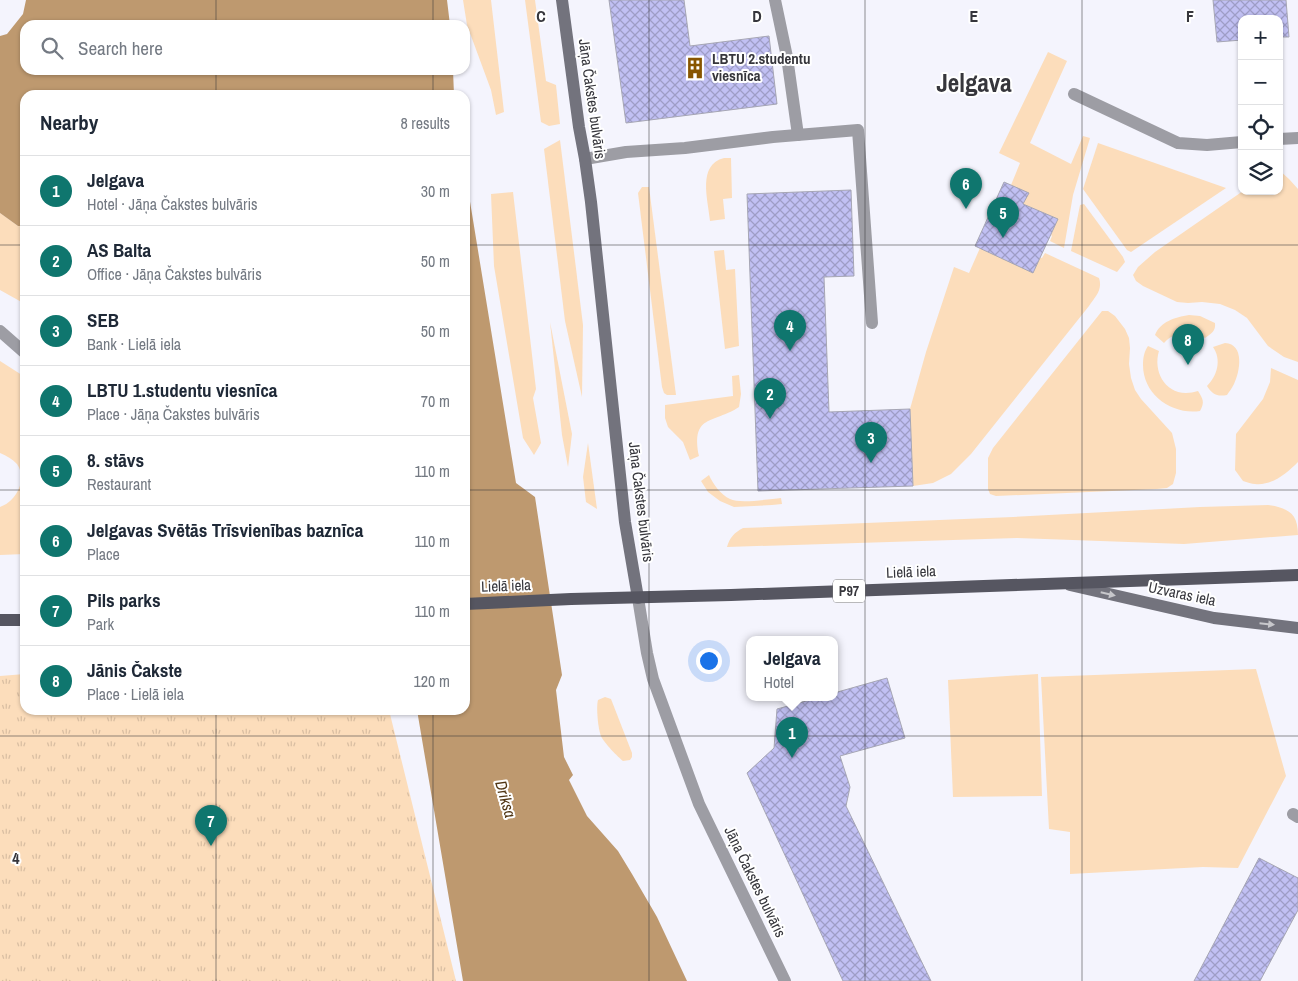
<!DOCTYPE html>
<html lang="en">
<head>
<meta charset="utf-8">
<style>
	body { margin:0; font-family:"Archivo Narrow",sans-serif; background:#f2f2f3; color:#1f2937 }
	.controls { position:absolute; right:15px; top:15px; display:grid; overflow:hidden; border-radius:10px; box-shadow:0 1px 4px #0004 }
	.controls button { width:45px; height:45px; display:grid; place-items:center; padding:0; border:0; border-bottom:1px solid #e0e1e3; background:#fff; color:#1f2937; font:25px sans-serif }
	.you { position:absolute; left:708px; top:660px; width:18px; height:18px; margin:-12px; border:4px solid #fff; border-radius:50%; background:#1a73e8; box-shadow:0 0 0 8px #1a73e833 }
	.badge { display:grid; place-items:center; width:32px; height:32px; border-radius:50%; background:#0f766e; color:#fff; font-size:16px; font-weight:700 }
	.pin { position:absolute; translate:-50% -41px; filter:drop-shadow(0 1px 2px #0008) }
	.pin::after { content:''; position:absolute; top:26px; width:18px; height:15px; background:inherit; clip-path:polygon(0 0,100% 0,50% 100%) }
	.popup { position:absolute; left:746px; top:636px; width:92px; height:65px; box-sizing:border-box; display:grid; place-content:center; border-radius:10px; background:#fff; filter:drop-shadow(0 1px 4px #0005); font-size:16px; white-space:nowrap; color:#747a83 }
	.popup b { font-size:19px; color:#1f2937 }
	.popup::after { content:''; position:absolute; left:50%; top:100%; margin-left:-10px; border:10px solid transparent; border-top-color:#fff }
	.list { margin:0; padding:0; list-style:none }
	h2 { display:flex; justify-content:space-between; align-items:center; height:65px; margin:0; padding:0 20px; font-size:21px }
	h2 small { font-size:16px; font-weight:400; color:#747a83 }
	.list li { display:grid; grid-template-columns:32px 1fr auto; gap:15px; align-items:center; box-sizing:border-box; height:70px; padding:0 20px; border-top:1px solid #e0e1e3 }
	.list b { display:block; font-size:19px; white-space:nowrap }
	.list p { margin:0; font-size:16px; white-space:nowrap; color:#747a83 }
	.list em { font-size:16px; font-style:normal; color:#747a83 }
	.icon { flex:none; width:28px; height:28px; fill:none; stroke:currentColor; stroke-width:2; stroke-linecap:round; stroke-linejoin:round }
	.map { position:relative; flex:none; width:1298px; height:981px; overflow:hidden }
	.search { position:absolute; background:#fff; box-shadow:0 1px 4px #0004; left:20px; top:20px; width:450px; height:55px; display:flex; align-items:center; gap:12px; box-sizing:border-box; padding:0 18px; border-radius:15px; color:#747a83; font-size:19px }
	.panel { position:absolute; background:#fff; box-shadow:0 1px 4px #0004; left:20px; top:90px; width:450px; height:625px; border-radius:15px }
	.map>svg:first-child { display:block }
	.grass { fill:#fcddbb }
	.park { fill:url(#park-tufts) }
	.water { fill:#be996f }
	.building { fill:url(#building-cross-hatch); stroke:#a6a6b4 }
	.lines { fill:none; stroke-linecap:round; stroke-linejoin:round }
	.lane { stroke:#9d9da4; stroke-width:12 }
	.street { stroke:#9d9da4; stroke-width:12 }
	.secondary { stroke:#73737d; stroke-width:12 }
	.primary { stroke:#565661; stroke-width:12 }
	.oneway { fill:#c7c7cb }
	.grid { fill:none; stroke:#36363c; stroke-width:1; stroke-opacity:0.55 }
	.labels { text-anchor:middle; stroke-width:4; stroke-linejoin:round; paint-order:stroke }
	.shield { fill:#fff; stroke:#727276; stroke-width:1 }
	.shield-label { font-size:14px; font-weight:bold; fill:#36363c }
	.poi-label { font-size:15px; font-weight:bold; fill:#36363c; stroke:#fff; text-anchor:start }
	.street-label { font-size:15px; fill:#36363c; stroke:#fff }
	.water-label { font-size:16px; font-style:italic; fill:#503513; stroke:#fff }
	.town-label { font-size:25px; font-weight:bold; fill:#36363c; stroke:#fff }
	.grid-label { font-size:16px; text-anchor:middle; font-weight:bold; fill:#36363c; stroke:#fff; stroke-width:4; stroke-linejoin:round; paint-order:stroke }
</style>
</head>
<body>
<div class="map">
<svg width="1298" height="981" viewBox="0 0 1298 981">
	<defs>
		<pattern id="park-tufts" width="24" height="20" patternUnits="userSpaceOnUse" patternTransform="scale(1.25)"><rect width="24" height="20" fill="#fcddbb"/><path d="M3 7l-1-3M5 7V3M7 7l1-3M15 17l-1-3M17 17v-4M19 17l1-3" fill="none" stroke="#d9bea2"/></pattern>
		<pattern id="building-cross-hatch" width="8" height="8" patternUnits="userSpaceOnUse" patternTransform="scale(1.25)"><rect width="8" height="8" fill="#c1c0f3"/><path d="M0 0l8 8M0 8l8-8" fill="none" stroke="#9e9dc6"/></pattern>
	</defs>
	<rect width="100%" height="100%" fill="#f4f4fd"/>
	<g class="grass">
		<path d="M463 0H491L504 112 496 115 491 90 467 25Z"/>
		<path d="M525 0H535L546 81 556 85 560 124 549 126 541 122Z"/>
		<path d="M1048 52 1067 61 1030 143 1071 164 1083 136 1090 138 1073 195 1064 248 1050 241 1052 236 1051 235 1057 219 1023 204 1011 185 1020 163 999 153Z"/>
		<path d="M560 140 583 325 582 397 565 321 544 149Z"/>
		<path d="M1098 143 1226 188 1131 252 1127 250 1083 189Z"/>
		<path d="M724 158H731L732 198 723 199 725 219 710 221C708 199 697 165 724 158Z"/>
		<path d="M1279 170 1289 179 1298 189V362L1284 357 1268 346 1247 318 1235 310 1220 304 1202 302 1188 303 1177 302 1143 286 1136 281 1133 275 1138 267 1155 252 1243 191H1279Z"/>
		<path d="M642 187H649L676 395H667L664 393 662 387 638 193Z"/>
		<path d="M513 192 536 389 533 398 541 443 534 455 523 438 494 266 491 194Z"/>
		<path d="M1084 204 1123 257 1125 262 1117 272 1071 251 1080 205Z"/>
		<path d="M0 213 18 226H25V304L0 290Z"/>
		<path d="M980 248 1042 258 1045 253 1099 278C1103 290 1095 297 1089 306L971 454 951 474 933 483 913 486 910 409 926 352 954 267 969 273Z"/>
		<path d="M724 250 726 270 735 269 739 346 725 349 714 251Z"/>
		<path d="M1102 311H1108L1115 316 1125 329 1129 338 1130 348 1129 364 1131 378 1135 390 1141 399 1172 433 1176 449V473L1173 484 1167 488 1157 489 996 496 990 494 988 489V458L993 448Z"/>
		<path d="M1189 315 1200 316 1215 323C1216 331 1211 334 1205 338 1193 327 1174 332 1164 343L1155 335C1160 322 1175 317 1189 315Z"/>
		<path d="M550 322 572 434 568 467 562 435Z"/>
		<path d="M1225 343C1245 344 1240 372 1234 384 1232 388 1229 392 1227 395 1217 397 1212 394 1207 386 1217 376 1222 360 1213 347Z"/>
		<path d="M1148 346 1159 351C1153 370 1164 393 1186 393 1190 393 1194 392 1198 391 1203 399 1205 402 1200 411 1172 415 1143 395 1143 365 1143 358 1144 352 1148 346Z"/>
		<path d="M0 361 25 377V554L0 555V507C16 502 28 479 17 464 12 459 7 456 0 453Z"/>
		<path d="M1271 368 1298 380V462C1287 473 1272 486 1255 484 1252 484 1247 482 1243 481L1235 470 1236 434 1263 399 1270 382Z"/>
		<path d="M739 375 741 394 739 407C713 424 691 414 699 456L690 460 683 442 668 427 665 418V405L733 396 732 376Z"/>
		<path d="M588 443 597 509 586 502 583 477Z"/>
		<path d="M709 475C713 484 721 495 730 499 740 504 769 499 781 498L782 504 772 505 734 507 720 501 708 492 701 481Z"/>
		<path d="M1268 505C1289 508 1298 514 1298 535L1184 544 1017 538 727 547C730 537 734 533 743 528L1013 517 1200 507Z"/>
		<path d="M1256 669 1286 776 1238 868 1203 867 1070 874V832L1049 829 1041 677Z"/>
		<path d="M1038 674 1042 796 953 797 948 680Z"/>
		<path d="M605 697 611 699 632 753V757L630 760 623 761C618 757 604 743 601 736 598 729 596 707 598 700Z"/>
	</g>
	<path class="park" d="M25 674V710H389L456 981H0V676Z"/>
	<g class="water">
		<path d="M26 0H447L450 25H25V70H453L454 95H25V226H18L0 213V36L7 34 23 14Z"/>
		<path d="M465 171 516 483 535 497 562 675 556 690 564 757 573 775 569 780 587 816 618 851 632 874 657 917 687 981H463L417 710H465Z"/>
	</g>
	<g class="building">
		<path d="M609 0H684L690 46 769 36 777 104 626 123Z"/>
		<path d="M1213 0H1286L1289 37H1279V19H1242V40L1217 42Z"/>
		<path d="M1004 182 1029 193 1023 204 1058 219 1033 273 975 246Z"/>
		<path d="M851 190 854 276 824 277 829 412 910 409 913 486 758 491 747 194Z"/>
		<path d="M887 678 905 738 840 756 850 787 846 806 931 981H843L747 773 774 748 777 709 821 697H834V693Z"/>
		<path d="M1259 858 1298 878V910L1260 981H1194Z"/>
	</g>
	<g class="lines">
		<g class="lane">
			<path d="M775 0 787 57 798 135"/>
			<path d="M1074 94 1178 143 1207 145 1242 142"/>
			<path d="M1279 139 1298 138"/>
			<path d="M585 159 626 152 685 148 773 137 858 130 872 323"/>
			<path d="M1293 814 1298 817"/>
		</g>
		<g class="street">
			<path d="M0 331 25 353"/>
			<path d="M638 598 647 653 653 679 699 804 785 981"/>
		</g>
		<g class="secondary">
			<path d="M562 0 579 127 585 159 591 202 625 522 638 598"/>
			<path d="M1070 585 1214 618 1298 628"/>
		</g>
		<g class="primary">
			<path d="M465 604 571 599 731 595 1298 575"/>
			<path d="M0 620H25"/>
		</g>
	</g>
	<defs><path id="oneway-solid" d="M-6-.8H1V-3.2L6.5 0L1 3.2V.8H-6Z" transform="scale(1.25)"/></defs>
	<g class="oneway">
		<use href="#oneway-solid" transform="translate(1108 594) rotate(13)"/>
		<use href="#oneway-solid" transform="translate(1267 624) rotate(6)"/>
	</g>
	<path class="grid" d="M216 0V25M433 0V25M649 0V981M865 0V981M1082 0V981M216 70V95M433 70V95M0 245H25M465 245H1298M0 490H25M465 490H1298M216 710V981M433 710V981M0 736H1298"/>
	<defs>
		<g id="building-bare" transform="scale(1.725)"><path d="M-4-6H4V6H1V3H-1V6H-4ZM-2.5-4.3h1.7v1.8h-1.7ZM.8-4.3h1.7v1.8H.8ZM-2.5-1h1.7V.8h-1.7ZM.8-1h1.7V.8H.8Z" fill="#850" stroke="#fff" stroke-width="2.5" paint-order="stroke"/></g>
	</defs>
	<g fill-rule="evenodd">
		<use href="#building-bare" x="695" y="68"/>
	</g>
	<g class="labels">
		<rect class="shield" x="833" y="579.5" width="32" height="23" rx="4"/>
		<g class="shield-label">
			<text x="849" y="596">P97</text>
		</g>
		<g class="poi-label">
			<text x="712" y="64">LBTU 2.studentu<tspan x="712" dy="17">viesnīca</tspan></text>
		</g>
		<g class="street-label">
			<text transform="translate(592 99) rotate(82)" y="5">Jāņa Čakstes bulvāris</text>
			<text transform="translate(641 502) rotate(83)" y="5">Jāņa Čakstes bulvāris</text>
			<text transform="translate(911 572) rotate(-2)" y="5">Lielā iela</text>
			<text transform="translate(506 586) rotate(-2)" y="5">Lielā iela</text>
			<text transform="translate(1182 594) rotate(12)" y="5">Uzvaras iela</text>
			<text transform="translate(755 882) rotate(64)" y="5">Jāņa Čakstes bulvāris</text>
		</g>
		<g class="water-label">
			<text transform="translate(506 799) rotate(74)" y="6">Driksa</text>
		</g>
		<g class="town-label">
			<text x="974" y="92">Jelgava</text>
		</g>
	</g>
	<g class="grid-label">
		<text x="541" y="22">C</text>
		<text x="757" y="22">D</text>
		<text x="974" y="22">E</text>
		<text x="1190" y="22">F</text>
		<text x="16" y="864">4</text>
	</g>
</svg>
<div class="controls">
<button>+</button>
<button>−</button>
<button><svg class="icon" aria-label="locate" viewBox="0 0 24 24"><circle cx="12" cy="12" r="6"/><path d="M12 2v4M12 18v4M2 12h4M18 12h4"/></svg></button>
<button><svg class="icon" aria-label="layers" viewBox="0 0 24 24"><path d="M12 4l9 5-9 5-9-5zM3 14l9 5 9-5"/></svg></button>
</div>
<div class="you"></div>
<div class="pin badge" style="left:792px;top:758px">1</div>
<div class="popup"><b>Jelgava</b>Hotel</div>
<div class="pin badge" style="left:770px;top:419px">2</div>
<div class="pin badge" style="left:871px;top:463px">3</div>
<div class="pin badge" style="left:790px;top:351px">4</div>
<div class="pin badge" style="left:1003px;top:238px">5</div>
<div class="pin badge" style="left:966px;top:209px">6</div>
<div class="pin badge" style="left:211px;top:846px">7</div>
<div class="pin badge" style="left:1188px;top:365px">8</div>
<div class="search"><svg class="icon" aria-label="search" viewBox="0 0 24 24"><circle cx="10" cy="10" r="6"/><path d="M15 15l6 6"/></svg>Search here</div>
<section class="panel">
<h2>Nearby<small>8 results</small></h2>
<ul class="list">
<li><span class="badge">1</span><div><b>Jelgava</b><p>Hotel · Jāņa Čakstes bulvāris</p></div><em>30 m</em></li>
<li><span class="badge">2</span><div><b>AS Balta</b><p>Office · Jāņa Čakstes bulvāris</p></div><em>50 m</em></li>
<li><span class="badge">3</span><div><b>SEB</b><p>Bank · Lielā iela</p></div><em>50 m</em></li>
<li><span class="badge">4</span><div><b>LBTU 1.studentu viesnīca</b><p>Place · Jāņa Čakstes bulvāris</p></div><em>70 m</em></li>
<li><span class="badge">5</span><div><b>8. stāvs</b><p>Restaurant</p></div><em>110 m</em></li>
<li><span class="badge">6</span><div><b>Jelgavas Svētās Trīsvienības baznīca</b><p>Place</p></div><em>110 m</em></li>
<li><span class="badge">7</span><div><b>Pils parks</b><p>Park</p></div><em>110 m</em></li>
<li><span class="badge">8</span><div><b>Jānis Čakste</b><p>Place · Lielā iela</p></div><em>120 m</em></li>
</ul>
</section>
</div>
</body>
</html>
